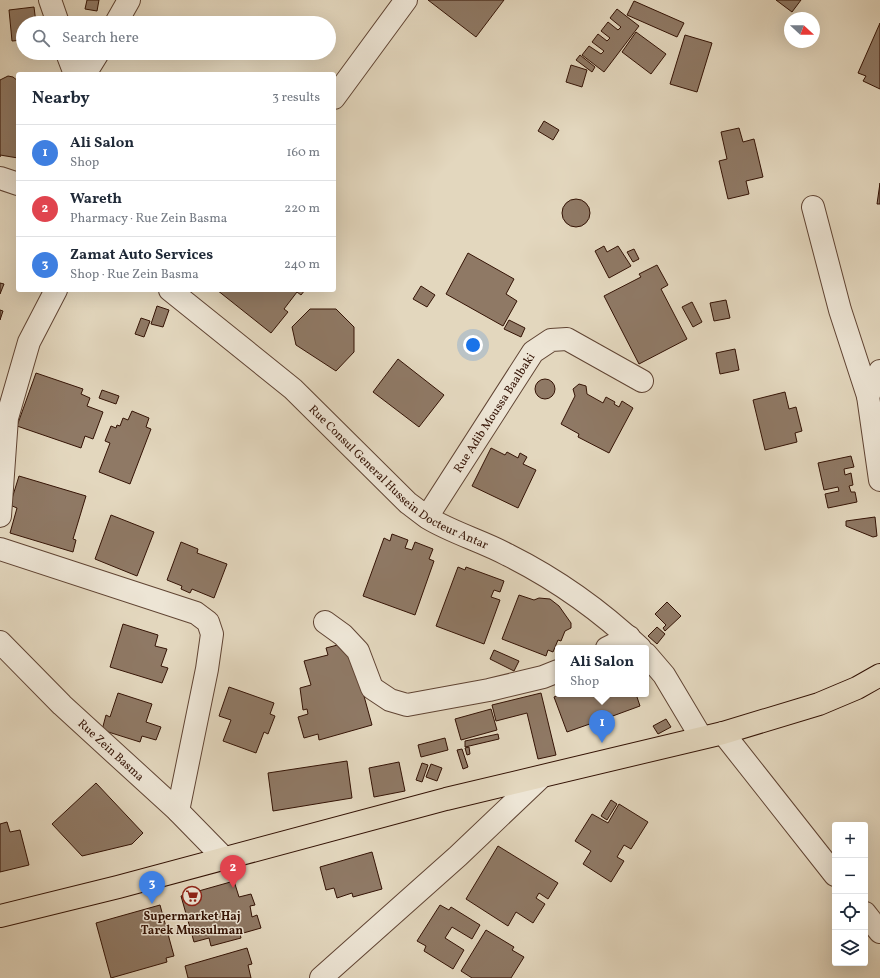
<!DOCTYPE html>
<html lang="en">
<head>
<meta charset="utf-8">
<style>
	body { margin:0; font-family:Vollkorn,serif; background:#f6f6f7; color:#1f2937 }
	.controls { position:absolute; right:12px; bottom:12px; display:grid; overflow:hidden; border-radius:4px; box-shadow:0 4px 16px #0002 }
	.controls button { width:36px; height:36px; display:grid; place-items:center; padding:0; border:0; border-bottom:1px solid #e0e1e3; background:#fff; color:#1f2937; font:20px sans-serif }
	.compass { position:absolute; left:784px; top:12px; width:36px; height:36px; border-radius:50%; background:#fff; box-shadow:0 4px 16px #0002; rotate:111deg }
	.you { position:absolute; left:473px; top:345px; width:14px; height:14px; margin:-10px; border:3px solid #fff; border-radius:50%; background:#1a73e8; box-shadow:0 0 0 6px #1a73e833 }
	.badge { display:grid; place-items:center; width:26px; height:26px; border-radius:50%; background:#0f766e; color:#fff; font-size:13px; font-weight:700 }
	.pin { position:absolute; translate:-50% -33px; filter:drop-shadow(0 1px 2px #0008) }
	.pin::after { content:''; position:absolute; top:21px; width:14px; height:12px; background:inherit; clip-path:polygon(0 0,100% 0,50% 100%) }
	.popup { position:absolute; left:555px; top:645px; width:94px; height:52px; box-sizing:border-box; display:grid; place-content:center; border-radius:4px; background:#fff; filter:drop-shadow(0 1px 3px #0005); font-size:13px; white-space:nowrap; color:#747a83 }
	.popup b { font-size:15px; color:#1f2937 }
	.popup::after { content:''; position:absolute; left:50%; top:100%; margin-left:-8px; border:8px solid transparent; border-top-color:#fff }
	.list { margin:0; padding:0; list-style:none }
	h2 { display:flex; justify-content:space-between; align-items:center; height:52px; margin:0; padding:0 16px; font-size:17px }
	h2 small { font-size:13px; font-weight:400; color:#747a83 }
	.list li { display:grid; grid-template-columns:26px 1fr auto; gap:12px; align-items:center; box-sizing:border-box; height:56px; padding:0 16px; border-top:1px solid #e0e1e3 }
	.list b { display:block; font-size:15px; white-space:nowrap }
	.list p { margin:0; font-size:13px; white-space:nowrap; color:#747a83 }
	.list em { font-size:13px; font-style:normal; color:#747a83 }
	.icon { flex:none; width:22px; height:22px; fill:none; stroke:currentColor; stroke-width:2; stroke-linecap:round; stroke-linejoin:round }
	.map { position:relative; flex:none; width:880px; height:978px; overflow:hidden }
	.search { position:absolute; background:#fff; box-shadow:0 4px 16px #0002; left:16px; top:16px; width:320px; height:44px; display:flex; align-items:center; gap:10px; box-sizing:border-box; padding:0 14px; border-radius:22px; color:#747a83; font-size:15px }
	.panel { position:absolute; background:#fff; box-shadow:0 4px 16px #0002; left:16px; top:72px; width:320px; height:220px; border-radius:4px }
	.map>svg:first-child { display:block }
	.building { fill:#8f7965; stroke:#341305 }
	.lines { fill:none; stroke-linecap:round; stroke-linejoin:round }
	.minor-casing { stroke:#604433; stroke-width:24 }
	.major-casing { stroke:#341305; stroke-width:24 }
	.minor { stroke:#ede5d5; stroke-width:22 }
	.major { stroke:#e3d7be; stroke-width:22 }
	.labels { text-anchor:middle; stroke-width:3; stroke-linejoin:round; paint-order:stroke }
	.street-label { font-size:12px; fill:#341305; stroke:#ede5d5 }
	.poi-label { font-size:12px; font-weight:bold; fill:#341305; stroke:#ede5d5 }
</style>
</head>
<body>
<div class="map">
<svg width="880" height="978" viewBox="0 0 880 978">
	<rect width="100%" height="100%" fill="#e3d7be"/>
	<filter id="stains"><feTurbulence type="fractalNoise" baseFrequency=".005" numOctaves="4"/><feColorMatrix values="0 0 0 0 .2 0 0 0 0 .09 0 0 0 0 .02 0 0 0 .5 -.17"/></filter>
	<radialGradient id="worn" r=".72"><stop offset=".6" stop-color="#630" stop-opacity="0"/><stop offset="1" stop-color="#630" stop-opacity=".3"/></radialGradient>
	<g class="building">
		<path d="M87 0H99L97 11 85 9Z"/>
		<path d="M428 0H504L476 37Z"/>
		<path d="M776 0H801L792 12Z"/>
		<path d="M634 1 684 23 677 37 627 15Z"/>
		<path d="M34 7 36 23H23V40L12 41 9 10Z"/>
		<path d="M617 9 639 26 604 72 582 55 589 46 601 54 604 51 592 42 598 34 607 41 610 38 601 31 608 22 618 30 621 27 610 18Z"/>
		<path d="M880 23V89L863 81 866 76 858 73Z"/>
		<path d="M636 32 666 54 651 74 622 52Z"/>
		<path d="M685 35 712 43 697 92 670 84Z"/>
		<path d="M580 55 595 67 592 72 576 60Z"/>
		<path d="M571 65 587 70 582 87 566 82Z"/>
		<path d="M8 76 13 77 18 81V158L0 155V157V80Z"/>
		<path d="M544 121 559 130 553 140 538 131Z"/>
		<path d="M739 128 743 142 754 139 763 177 746 181 749 194 728 199 719 161 727 159 721 132Z"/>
		<path d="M880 183V204H877Z"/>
		<circle cx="576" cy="213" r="14"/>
		<path d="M604 246 607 252 618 246 631 266 609 278 595 251Z"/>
		<path d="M634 249 639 259 633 262 627 252Z"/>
		<path d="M468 253 514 279 506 294 517 301 503 326 446 294Z"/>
		<path d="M657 265 668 285 661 289 687 339 639 364 604 296 641 277 639 274Z"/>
		<path d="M0 283 4 284 0 294Z"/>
		<path d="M421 286 435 295 427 307 413 299Z"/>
		<path d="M217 290H305L301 295 297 292 284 309 288 312 271 333Z"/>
		<path d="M726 300 730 318 714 321 710 303Z"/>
		<path d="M692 302 702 322 693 327 682 307Z"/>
		<path d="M157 306 169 310 163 327 151 324Z"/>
		<path d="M310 309H336L354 327V352L336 371 296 345 292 327Z"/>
		<path d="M0 310 3 311 0 320Z"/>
		<path d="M141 318 150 321 144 337 135 334Z"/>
		<path d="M509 320 525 328 521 337 504 329Z"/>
		<path d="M735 349 739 370 720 374 716 353Z"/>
		<path d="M398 359 444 395 419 427 373 392Z"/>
		<path d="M36 373 83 389 81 394 90 398 87 406 103 412 93 439 85 436 81 448 17 426Z"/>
		<circle cx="545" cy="389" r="10"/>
		<path d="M579 384 586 386 587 394 603 403 606 397 615 402 614 404 619 407 622 401 633 408 609 453 578 437 579 434 561 424 575 396 573 389Z"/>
		<path d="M102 390 119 396 116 404 99 398Z"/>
		<path d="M785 392 789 409 796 407 802 431 795 433 797 442 765 450 753 400Z"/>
		<path d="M132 411 149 418 146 427 151 429 130 484 99 472 110 443 105 441 111 426 116 428 117 425 120 426 123 418 128 420Z"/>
		<path d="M491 448 505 455 507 452 518 458 520 453 527 457 523 464 536 470 518 508 472 486Z"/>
		<path d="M851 456 854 467 844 469 845 475 851 473 853 485 849 486 851 492H855L857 502 828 508 825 494 839 491 838 487 824 490 818 463Z"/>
		<path d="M19 476 86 496 73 539 76 540 73 552 10 533 17 508 10 505Z"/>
		<path d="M111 515 154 532 137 576 95 559Z"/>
		<path d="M875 517 877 536 873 537 846 526V521Z"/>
		<path d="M392 534 408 540 405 548 412 550 415 542 433 549 429 559 434 561 415 615 363 596 384 538 390 541Z"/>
		<path d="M181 542 198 549 197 553 227 564 214 598 192 589 190 593 181 589 182 586 167 580Z"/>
		<path d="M458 567 465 570 466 567 504 581 500 592 494 590 491 597 500 600 484 644 436 626Z"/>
		<path d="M519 595 534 600 539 598 550 599 559 606 571 623V628L565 631 561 641 558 640 553 652 548 650 546 656 502 639Z"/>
		<path d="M667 602 681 616 665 631 663 628 666 625 655 614Z"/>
		<path d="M123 624 158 635 155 646 167 649 161 666 168 668 162 683 110 667Z"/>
		<path d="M657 627 665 634 657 644 648 636Z"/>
		<path d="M349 642 372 725 319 740 318 734 304 738 298 717 308 714 307 709 303 710 300 688 311 685 304 661 328 655 326 648Z"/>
		<path d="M494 650 519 661 514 671 490 659Z"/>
		<path d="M229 687 274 703 270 714 275 716 268 734 264 732 256 753 223 741 231 720 219 716Z"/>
		<path d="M118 693 152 704 146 722 161 727 156 740 142 736 140 742 102 730 106 715 110 717Z"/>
		<path d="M541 693 556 755 538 759 527 713 496 721 492 705Z"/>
		<path d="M561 694H636L640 706 610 717 612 724 603 727 601 720 567 732 554 697Z"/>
		<path d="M491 709 497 730 461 740 455 719Z"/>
		<path d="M666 719 671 727 658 734 653 726Z"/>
		<path d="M498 734 499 739 465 747V741Z"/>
		<path d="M445 738 448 750 421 757 418 745Z"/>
		<path d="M469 747 470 754 467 755 465 748Z"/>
		<path d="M462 749 468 767 463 769 457 750Z"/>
		<path d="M347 761 352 798 273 811 268 773Z"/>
		<path d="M399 762 405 791 374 797 369 768Z"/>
		<path d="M422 763 428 765 422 782 416 780Z"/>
		<path d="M431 764 442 768 437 781 426 777Z"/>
		<path d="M96 783 143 833 132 844 82 856 52 824Z"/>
		<path d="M611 800 617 804 607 820 601 816Z"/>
		<path d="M619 804 648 822 631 849 624 845 617 857 624 861 611 882 583 864 591 851 575 841 592 814 608 823Z"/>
		<path d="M7 822 10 832 20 830 29 865 0 872V824Z"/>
		<path d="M498 846 558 883 548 899 539 893 536 898 545 904 533 923 516 912 508 926 466 899Z"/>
		<path d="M372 852 382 889 353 897 352 893 337 898 334 888 326 890 320 867Z"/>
		<path d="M234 881 239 897 251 894 255 905 250 906 252 917 257 915 261 928 240 934 241 938 211 946 209 938 194 942 181 896Z"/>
		<path d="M160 905 174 956 166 958 167 962 111 978 96 923Z"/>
		<path d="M440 905 449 910 451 907 480 925 472 939 452 927 445 938 464 950 453 969 424 951 426 946 417 941Z"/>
		<path d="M486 930 514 947 512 950 524 957 511 978H472L461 971Z"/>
		<path d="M247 948 252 964 248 965 251 978H188L185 966Z"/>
	</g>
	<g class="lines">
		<g class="minor-casing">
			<g id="minor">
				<path d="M50 0 58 23"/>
				<path d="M116 23 129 0"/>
				<path d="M67 53 75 74"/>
				<path d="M85 74 98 53"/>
				<path d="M334 98 406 0"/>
				<path d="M0 178 18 184"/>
				<path d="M813 207 840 310 868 396 880 480"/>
				<path id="s1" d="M170 290 293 389 408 503C415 508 421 513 428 518 453 533 482 541 508 555 556 579 601 611 640 648"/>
				<path d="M868 396 880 371"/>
				<path d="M0 516 7 418 29 342 56 290"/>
				<path id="s2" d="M427 517 533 352 551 340 567 339 642 381"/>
				<path d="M0 549 196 613 208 622 212 634 207 669 178 811"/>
				<path d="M325 622 343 635 358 651 372 688 390 700 407 705 489 690 543 677 558 671"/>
				<path id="s3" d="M0 642 62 705 178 811 223 857"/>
				<path d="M607 648 629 637"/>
				<path d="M646 654 664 675 701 737"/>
				<path d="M723 733 835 875"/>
				<path d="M865 913 880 932"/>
				<path d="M321 978 458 856 541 777"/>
			</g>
		</g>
		<g class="major-casing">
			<path id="major" d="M0 916 118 887 446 799 723 733 819 704 857 688 880 675"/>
		</g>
		<use href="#minor" class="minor"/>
		<use href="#major" class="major"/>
	</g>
	<defs>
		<g id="supermarket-ring" transform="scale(1)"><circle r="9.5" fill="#ede5d5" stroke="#8f2418" stroke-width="1.5"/><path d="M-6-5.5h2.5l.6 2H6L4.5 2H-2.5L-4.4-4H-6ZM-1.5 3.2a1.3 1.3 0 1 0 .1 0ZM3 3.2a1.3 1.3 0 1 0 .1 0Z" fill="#8f2418"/></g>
	</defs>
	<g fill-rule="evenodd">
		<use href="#supermarket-ring" x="192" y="896"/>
	</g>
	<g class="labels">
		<g class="street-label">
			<text dy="4" stroke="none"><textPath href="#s2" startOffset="124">Rue Adib Moussa Baalbaki</textPath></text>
			<text dy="4" stroke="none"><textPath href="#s1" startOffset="297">Rue Consul General Hussein Docteur Antar</textPath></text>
			<text dy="4" stroke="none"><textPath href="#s3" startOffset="155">Rue Zein Basma</textPath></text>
		</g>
		<g class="poi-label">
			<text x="192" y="920">Supermarket Haj<tspan x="192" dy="14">Tarek Mussulman</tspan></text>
		</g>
	</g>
	<rect width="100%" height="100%" filter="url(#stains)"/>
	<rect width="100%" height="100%" fill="url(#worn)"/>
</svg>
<div class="controls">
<button>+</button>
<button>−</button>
<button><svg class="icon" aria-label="locate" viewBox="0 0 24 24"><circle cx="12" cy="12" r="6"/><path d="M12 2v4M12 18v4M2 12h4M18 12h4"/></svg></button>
<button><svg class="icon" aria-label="layers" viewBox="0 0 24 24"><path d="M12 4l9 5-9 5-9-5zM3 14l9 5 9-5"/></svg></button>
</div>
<svg class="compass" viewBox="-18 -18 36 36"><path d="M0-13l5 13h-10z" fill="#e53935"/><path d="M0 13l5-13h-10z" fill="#747a83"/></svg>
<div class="you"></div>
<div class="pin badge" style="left:602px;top:743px;background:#3f7fe0">1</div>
<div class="popup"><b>Ali Salon</b>Shop</div>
<div class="pin badge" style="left:233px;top:888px;background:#e0444e">2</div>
<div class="pin badge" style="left:152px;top:904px;background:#3f7fe0">3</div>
<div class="search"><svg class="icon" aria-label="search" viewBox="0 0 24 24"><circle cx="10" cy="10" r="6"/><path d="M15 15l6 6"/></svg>Search here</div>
<section class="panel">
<h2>Nearby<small>3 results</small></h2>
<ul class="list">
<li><span class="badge" style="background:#3f7fe0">1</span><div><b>Ali Salon</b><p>Shop</p></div><em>160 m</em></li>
<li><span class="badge" style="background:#e0444e">2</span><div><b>Wareth</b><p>Pharmacy · Rue Zein Basma</p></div><em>220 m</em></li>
<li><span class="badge" style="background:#3f7fe0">3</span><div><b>Zamat Auto Services</b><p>Shop · Rue Zein Basma</p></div><em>240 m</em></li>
</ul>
</section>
</div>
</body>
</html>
